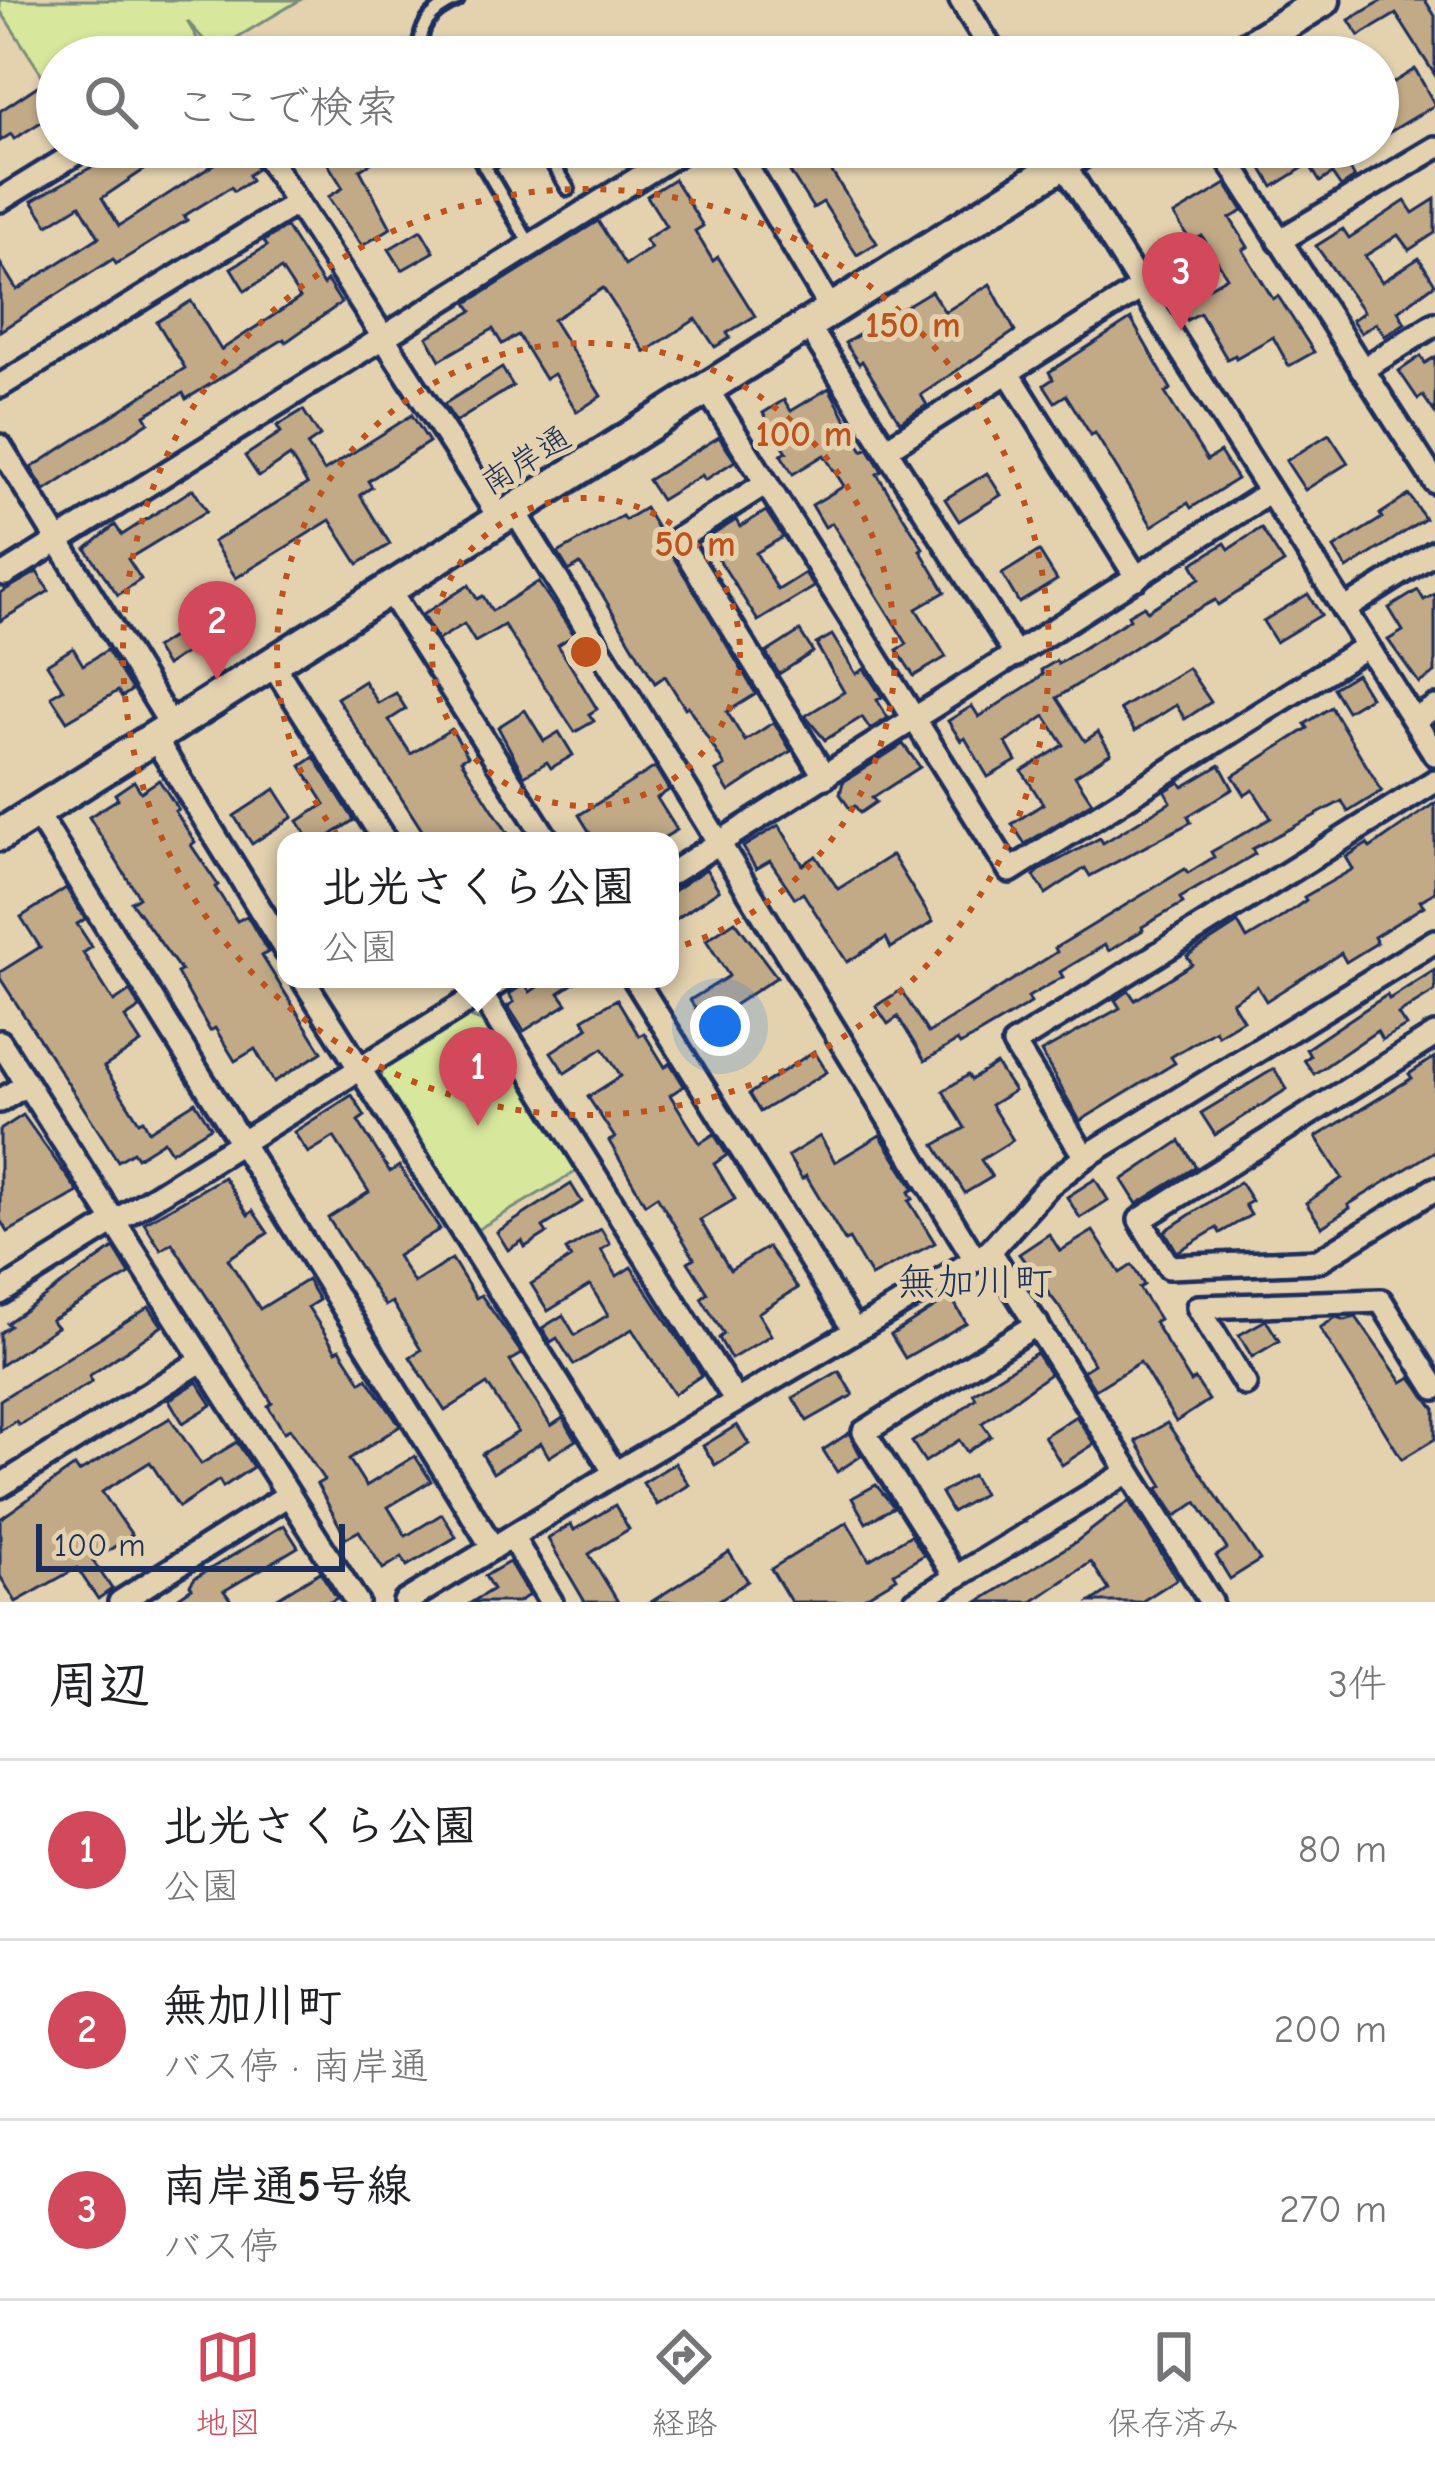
<!DOCTYPE html>
<html lang="ja">
<head>
<meta charset="utf-8">
<style>
	body { margin:0; font-family:"Comic Neue","Klee One",sans-serif; background:#f2f2f2; color:#202124 }
	.scale { position:absolute; left:36px; bottom:30px; width:309px; box-sizing:border-box; padding-left:12px; border:6px solid #1b2f5e; border-top:0; font-size:33px; line-height:42px; white-space:nowrap; color:#1b2f5e; -webkit-text-stroke:9px #e4d2af; paint-order:stroke }
	.you { position:absolute; left:720px; top:1026px; width:42px; height:42px; margin:-30px; border:9px solid #fff; border-radius:50%; background:#1a73e8; box-shadow:0 0 0 18px #1a73e833 }
	.badge { display:grid; place-items:center; width:78px; height:78px; border-radius:50%; background:#d1495b; color:#fff; font-size:39px; font-weight:700 }
	.pin { position:absolute; translate:-50% -99px; filter:drop-shadow(0 3px 6px #0008) }
	.pin::after { content:''; position:absolute; top:63px; width:42px; height:36px; background:inherit; clip-path:polygon(0 0,100% 0,50% 100%) }
	.popup { position:absolute; left:277px; top:832px; width:402px; height:156px; box-sizing:border-box; display:grid; place-content:center; border-radius:24px; background:#fff; filter:drop-shadow(0 3px 9px #0005); font-size:39px; white-space:nowrap; color:#757577 }
	.popup b { font-size:45px; color:#202124 }
	.popup::after { content:''; position:absolute; left:50%; top:100%; margin-left:-24px; border:24px solid transparent; border-top-color:#fff }
	.list { margin:0; padding:0; list-style:none }
	h2 { display:flex; justify-content:space-between; align-items:center; height:156px; margin:0; padding:0 48px; font-size:51px }
	h2 small { font-size:39px; font-weight:400; color:#757577 }
	.list li { display:grid; grid-template-columns:78px 1fr auto; gap:36px; align-items:center; box-sizing:border-box; height:180px; padding:0 48px; border-top:3px solid #e0e0e0 }
	.list b { display:block; font-size:45px; white-space:nowrap }
	.list p { margin:0; font-size:39px; white-space:nowrap; color:#757577 }
	.list em { font-size:39px; font-style:normal; color:#757577 }
	.icon { flex:none; width:66px; height:66px; fill:none; stroke:currentColor; stroke-width:2; stroke-linecap:round; stroke-linejoin:round }
	.map { position:relative; flex:none; width:1435px; height:1602px; overflow:hidden }
	.search { position:absolute; background:#fff; box-shadow:0 3px 9px #0004; left:36px; right:36px; top:36px; height:132px; display:flex; align-items:center; gap:30px; box-sizing:border-box; padding:0 42px; border-radius:66px; color:#757577; font-size:45px }
	.sheet { height:696px; background:#fff }
	nav { display:flex; justify-content:space-around; align-items:center; box-sizing:border-box; height:168px; border-top:3px solid #e0e0e0; background:#fff; font-size:33px; color:#757577 }
	nav a { display:grid; justify-items:center; gap:6px }
	nav .on { color:#d1495b }
	.map>svg:first-child { display:block }
	.green { fill:#d7e89c; stroke:#798c7d; stroke-width:3 }
	.building { fill:#c2aa87; stroke:#1b2f5e; stroke-width:3 }
	.lines { fill:none; stroke-linecap:round; stroke-linejoin:round }
	.service-casing { stroke:#1b2f5e; stroke-width:20 }
	.minor-casing { stroke:#1b2f5e; stroke-width:30 }
	.secondary-casing { stroke:#1b2f5e; stroke-width:39 }
	.service { stroke:#e4d2af; stroke-width:10 }
	.minor { stroke:#e4d2af; stroke-width:21 }
	.secondary { stroke:#e4d2af; stroke-width:30 }
	.ring { fill:none; stroke:#bf511c; stroke-width:6; stroke-dasharray:6 12 }
	.labels { text-anchor:middle; stroke-width:10; stroke-linejoin:round; paint-order:stroke }
	.street-label { font-size:33px; fill:#1b2f5e; stroke:#e4d2af }
	.quarter-label { font-size:39px; fill:#1b2f5e; stroke:#e4d2af }
	.centre { fill:#bf511c; stroke:#e4d2af; stroke-width:6 }
	.ring-label { font-size:36px; text-anchor:middle; font-weight:bold; fill:#bf511c; stroke:#e4d2af; stroke-width:10; stroke-linejoin:round; paint-order:stroke }
</style>
</head>
<body>
<div class="map">
<svg width="1435" height="1602" viewBox="0 0 1435 1602">
	<rect width="100%" height="100%" fill="#e4d2af"/>
	<filter id="ink" filterUnits="userSpaceOnUse"><feTurbulence type="fractalNoise" baseFrequency=".00833" numOctaves="2"/><feDisplacementMap in="SourceGraphic" scale="24" xChannelSelector="R" yChannelSelector="G"/><feConvolveMatrix kernelMatrix="1 2 1 2 8 2 1 2 1" color-interpolation-filters="sRGB"/></filter>
	<g filter="url(#ink)">
		<g class="green">
			<path d="M0 0H300L214 51 187 21 208 57H57V98L0 10Z"/>
			<path d="M466 1015 481 1021 577 1171 475 1231 380 1081 384 1066Z"/>
		</g>
		<g class="building">
			<path d="M1383 0H1425L1435 16V75L1396 14 1359 36 1349 20Z"/>
			<path d="M1415 69 1435 105 1378 139V92Z"/>
			<path d="M42 83 57 112 14 139 11 134 0 141V111Z"/>
			<path d="M117 147H178L102 198 119 226 241 147H246L257 169 248 175 251 181 234 191 231 187 184 216 187 220 116 264 113 259 0 331V263L17 290 99 237 80 205 48 225 32 201 102 161 100 158Z"/>
			<path d="M317 147H396L360 170 391 228 362 246 328 197 343 188Z"/>
			<path d="M805 147H816L877 243 857 255 823 202 813 208 783 161Z"/>
			<path d="M1293 147H1338L1355 178 1341 187 1332 174 1320 182 1309 164 1273 187 1261 167Z"/>
			<path d="M674 179 703 226 695 231 713 261 718 257 755 316 727 333 730 338 715 347 696 319 645 352 603 288 553 320 601 396 577 412 554 374 545 379 518 335 502 344 493 329 440 360 427 337 472 311 467 303 598 221 625 265 651 248 645 240 666 226 647 196Z"/>
			<path d="M1226 184 1243 211 1230 218 1248 247 1243 250 1273 299 1278 296 1314 352 1289 366 1273 337 1236 358 1235 355 1227 359 1200 313 1187 320 1179 305 1227 277 1202 236 1191 242 1174 215Z"/>
			<path d="M1435 199V233L1409 250 1398 235 1365 256 1382 282 1419 258 1435 284 1398 311 1405 323 1385 336 1376 323 1361 333 1352 320 1364 312 1316 246 1343 229 1349 238 1405 201 1413 213Z"/>
			<path d="M286 227 323 285 327 281 341 303 286 342 284 339 186 399 183 393 145 415 149 422 45 491 31 468 185 368 157 322 191 301 221 350 300 298 281 269 245 291 231 268 267 246 264 241Z"/>
			<path d="M421 230 434 252 402 270 389 249Z"/>
			<path d="M990 284 1015 331 921 395 927 405 900 422 862 361 859 364 845 343 931 291 945 312Z"/>
			<path d="M1131 319 1171 389 1165 393 1207 460 1220 452 1237 479 1191 508 1188 503 1152 526 1095 433 1091 435 1066 395 1055 402 1044 385 1053 379 1049 372Z"/>
			<path d="M1421 356 1425 363 1435 357V413L1423 396 1418 399 1399 371Z"/>
			<path d="M502 368 513 386 456 422 444 404Z"/>
			<path d="M829 388 863 451 868 448 882 471 877 474 923 548 920 550 945 592 916 609 946 657 914 676 897 650 907 644 832 523 825 527 812 505 844 486 824 455 793 474 781 455 787 452 763 413 784 400 791 411Z"/>
			<path d="M303 410 320 436 307 445 324 471 412 415 429 442 368 481 372 487 360 495 390 544 358 564 330 520 236 578 213 542 307 484 290 456 259 477 245 456 281 432 277 426Z"/>
			<path d="M1329 434 1348 463 1305 490 1286 461Z"/>
			<path d="M719 437 735 461 705 480 702 475 661 500 648 480Z"/>
			<path d="M987 473 1001 495 959 521 945 499Z"/>
			<path d="M193 489 207 511 128 559 141 579 118 595 86 549 115 525 122 535Z"/>
			<path d="M1409 495 1425 519 1347 569 1334 548 1382 518 1380 514Z"/>
			<path d="M645 508 756 694 727 712 745 741 774 722 791 751 729 792 716 771 725 766 688 706 685 708 665 676 655 683 602 594 580 564 569 571 558 553 622 516 625 520Z"/>
			<path d="M766 511 783 537 756 553 778 590 805 573 814 587 758 621 706 539 736 520 740 527Z"/>
			<path d="M1261 528 1284 563 1218 605 1215 600 1168 625 1057 698 1085 741 1098 732 1111 753 1075 776 1092 802 1025 844 1012 824 1043 804 1022 771 1064 745 1045 716 1006 743 1016 761 988 777 965 738 961 741 948 721 972 706 979 717 1033 682 1043 674 1041 670 1056 661 1058 664 1130 619 1128 615 1144 606 1147 611 1200 578 1192 564 1225 543 1229 549Z"/>
			<path d="M1039 551 1057 580 1019 603 1002 574Z"/>
			<path d="M37 572 49 591 0 621V593Z"/>
			<path d="M538 582 574 635 558 645 597 709 589 714 594 721 575 732 504 625 475 642 464 624 438 640 422 615 469 585 477 599 483 596 492 611Z"/>
			<path d="M1418 590 1424 600 1435 594V673L1419 683 1388 640 1403 631 1389 608Z"/>
			<path d="M226 592 241 615 166 666 155 648 196 622 191 615Z"/>
			<path d="M1308 594 1321 615 1276 642 1263 621Z"/>
			<path d="M800 631 813 652 779 674 766 653Z"/>
			<path d="M832 635 856 674 864 669 882 697 877 700 888 718 870 729 862 717 825 740 805 716 844 692 816 644Z"/>
			<path d="M73 648 83 665 107 650 132 690 122 697 118 691 67 721 51 696 63 689 47 664Z"/>
			<path d="M1188 668 1211 702 1185 719 1176 705 1135 731 1120 709Z"/>
			<path d="M1356 674 1370 697 1347 711 1333 688Z"/>
			<path d="M364 681 378 703 396 693 406 709 389 720 411 754 451 729 468 756 461 760 513 841H429L337 698Z"/>
			<path d="M1331 707 1382 791 1348 812 1342 801 1252 849 1255 854 1180 898 1183 903 1142 927 1143 930 1109 951 1105 945 1060 972 1063 977 1028 997 1031 1003 960 1045 957 1041 925 1061 898 1017 888 1024 876 1006 901 990 928 1033 1057 952 1055 948 1185 869 1188 873 1214 857 1211 852 1271 818 1253 790 1245 795 1233 776 1308 728 1305 724Z"/>
			<path d="M525 710 544 741 559 732 573 755 551 768 547 762 524 776 498 727Z"/>
			<path d="M903 744 920 767 872 798 876 802 860 813 855 806 850 809 840 794 843 782Z"/>
			<path d="M314 757 354 820 322 841H310L298 821 325 804 301 766Z"/>
			<path d="M1220 765 1233 789 1188 816 1191 822 1090 876 1085 868 1046 894 1034 876 1040 870 1100 838 1103 843 1171 802 1165 791 1180 782 1183 787Z"/>
			<path d="M655 767 669 790 657 798 677 830 658 841H595L579 815Z"/>
			<path d="M159 780 178 809 175 811 195 842 191 845 218 885 215 887 237 921 247 916 268 952 262 956 322 1052 274 1082 255 1049 235 1061 215 1028 210 1031 177 973 181 971 131 902 139 897 89 817 118 799 115 794 134 781 141 792Z"/>
			<path d="M275 789 293 817 252 844 234 816Z"/>
			<path d="M1435 803V892L1420 901 1424 906 1374 937 1377 943 1346 962 1341 953 1266 1001 1257 986 1232 1002 1243 1020 1218 1035 1215 1030 1171 1057 1175 1063 1080 1121 1041 1052 1120 1008 1115 1000 1129 991 1135 1000 1192 964 1187 956 1238 923 1247 939 1275 922 1306 900 1304 897 1353 869 1346 857 1367 844 1370 848Z"/>
			<path d="M779 825 803 865 816 856 838 889 892 855 933 922 891 948 886 938 847 962 803 893 795 898 770 861 756 869 743 847Z"/>
			<path d="M706 869 719 890 670 923V893Z"/>
			<path d="M66 888 85 919 77 924 92 947 83 953 114 1002 130 991 140 1008 125 1018 141 1043 104 1067 139 1122 143 1120 149 1131 195 1102 211 1127 171 1152 164 1141 137 1158 133 1152 118 1161 0 978V972L40 947 21 917Z"/>
			<path d="M735 921 777 977 705 1024 690 1000 729 976 706 940Z"/>
			<path d="M1435 970V991L1398 1014 1406 1026 1382 1040 1377 1031 1314 1074 1304 1060 1310 1056 1306 1049 1364 1010 1387 995 1389 999Z"/>
			<path d="M549 979H580L559 993 567 1004 524 1031 508 1006 514 1002 509 994 525 984 530 992Z"/>
			<path d="M617 999 639 1036 644 1033 665 1067 670 1063 684 1086 670 1095 700 1143 714 1134 727 1155 714 1164 735 1199 700 1220 730 1270 768 1247 798 1288 758 1313 771 1335 731 1359 719 1338 724 1334 701 1298 708 1293 688 1262 694 1258 657 1196 645 1204 609 1141 615 1138 588 1097 621 1076 603 1048 565 1073 551 1052 588 1028 583 1019Z"/>
			<path d="M814 1051 827 1072 760 1112 749 1094Z"/>
			<path d="M1435 1057V1151L1348 1205 1350 1208 1322 1227 1306 1203 1342 1178 1316 1137 1412 1078 1409 1074Z"/>
			<path d="M996 1064 1014 1091 991 1105 1013 1140 981 1160 992 1177 965 1193 935 1145 965 1128 943 1091 968 1075 971 1080Z"/>
			<path d="M1274 1069 1287 1089 1215 1135 1201 1113Z"/>
			<path d="M352 1095 365 1116 358 1121 390 1172 399 1166 440 1229 397 1256 414 1283 452 1259 476 1298 481 1295 522 1354 510 1361 551 1426 563 1418 576 1440 549 1457 541 1443 493 1473 482 1454 518 1432 487 1384 445 1411 410 1357 421 1350 392 1302 385 1306 328 1218 369 1192 334 1137 308 1153 294 1132Z"/>
			<path d="M23 1115 78 1192 8 1232 0 1220V1130Z"/>
			<path d="M880 1135 914 1189 909 1192 913 1199 909 1201 935 1243 871 1276 849 1239 845 1241 806 1176 802 1179 788 1156 820 1136 835 1162Z"/>
			<path d="M1180 1141 1196 1167 1137 1204 1122 1180Z"/>
			<path d="M224 1177 248 1215 253 1211 268 1233 228 1259 260 1309 307 1280 319 1300 308 1307 336 1351 340 1349 361 1382 367 1378 400 1426 349 1459 366 1486 415 1456 431 1481 388 1507 406 1536 442 1514 456 1537 407 1566 402 1557 383 1569 359 1531 346 1538 317 1484 324 1480 290 1429 284 1432 268 1406 272 1403 216 1311 172 1243 161 1250 144 1223Z"/>
			<path d="M1095 1179 1108 1200 1080 1218 1067 1197Z"/>
			<path d="M1240 1182 1252 1201 1245 1205 1251 1215 1220 1233 1217 1228 1177 1252 1165 1231Z"/>
			<path d="M571 1184 582 1202 543 1227 547 1233 525 1247 522 1241 508 1250 497 1232Z"/>
			<path d="M601 1229 610 1244 601 1250 617 1276 631 1267 702 1375 674 1394 632 1329 574 1365 557 1338 551 1342 542 1328 563 1315 575 1335 608 1315 590 1285 548 1311 531 1284 571 1258 566 1250Z"/>
			<path d="M1093 1231 1120 1273 1132 1265 1144 1285 1139 1288 1159 1319 1154 1322 1191 1382 1195 1379 1209 1400 1176 1422 1140 1362 1095 1390 1083 1371 1094 1364 1060 1308 1019 1254 1049 1234 1060 1251Z"/>
			<path d="M114 1248 130 1274 51 1320 57 1327 0 1366V1333L10 1326 7 1323Z"/>
			<path d="M951 1297 966 1323 905 1358 891 1335Z"/>
			<path d="M149 1307 162 1326 89 1376 92 1382 19 1425 16 1421 0 1431V1400Z"/>
			<path d="M1336 1317 1345 1320 1356 1317 1402 1382 1411 1377 1435 1409V1439L1402 1459 1320 1328Z"/>
			<path d="M1266 1320 1279 1341 1252 1357 1239 1335Z"/>
			<path d="M1036 1353 1050 1374 982 1423 991 1436 967 1452 959 1440 925 1462 912 1442 955 1415 976 1398 973 1393Z"/>
			<path d="M839 1371 853 1395 807 1421 793 1398Z"/>
			<path d="M197 1382 212 1405 183 1423 169 1400Z"/>
			<path d="M1076 1416 1094 1444 1062 1465 1044 1436Z"/>
			<path d="M170 1418 201 1464 237 1442 253 1467 223 1487 219 1480 179 1507 150 1462 102 1492 132 1535 93 1561 112 1589 98 1599 77 1568 16 1602 0 1576V1519L75 1466 79 1472Z"/>
			<path d="M1167 1423 1260 1560 1230 1579 1216 1556 1227 1549 1197 1502 1176 1516 1158 1489 1163 1486 1136 1441Z"/>
			<path d="M737 1425 749 1444 715 1465 703 1446Z"/>
			<path d="M849 1433 861 1456 837 1472 823 1450Z"/>
			<path d="M675 1463 689 1485 657 1505 643 1483Z"/>
			<path d="M972 1475 983 1494 952 1512 941 1493Z"/>
			<path d="M876 1485 894 1507 866 1523 852 1498Z"/>
			<path d="M1129 1501 1177 1579 1141 1602H1091L1109 1590 1091 1562 1032 1602H978L1077 1541Z"/>
			<path d="M615 1505 629 1529 589 1554 618 1602H585L548 1539 571 1524 574 1530Z"/>
			<path d="M847 1522 869 1560 911 1535 924 1555 894 1573 897 1578 857 1602H791L771 1569Z"/>
			<path d="M284 1525 298 1547 224 1591 232 1602H171L192 1588 190 1585 195 1578Z"/>
			<path d="M729 1552 748 1581 716 1602H651Z"/>
			<path d="M509 1562 529 1595 518 1602H472L493 1589 485 1576Z"/>
			<path d="M320 1572 337 1598 330 1602H271Z"/>
		</g>
		<g class="lines">
			<g class="service-casing">
				<g id="service">
					<path d="M421 57C417 28 429 12 457 0"/>
					<path d="M473 147 531 246"/>
					<path d="M543 147 568 189"/>
					<path d="M484 167 513 147"/>
				</g>
			</g>
			<g class="minor-casing">
				<g id="minor">
					<path d="M961 0 996 57"/>
					<path d="M261 147 499 517"/>
					<path d="M735 147 831 309"/>
					<path d="M1053 147 1435 754"/>
					<path d="M1220 147 1435 482"/>
					<path d="M0 200 86 147"/>
					<path d="M1279 241 1435 148"/>
					<path d="M807 324 1016 655"/>
					<path d="M1362 370 1435 324"/>
					<path d="M1008 372 1137 578"/>
					<path d="M0 386 295 204"/>
					<path d="M707 389 1010 871 1367 646"/>
					<path d="M0 446 171 725"/>
					<path d="M886 449 1141 288"/>
					<path d="M766 483 678 539 825 777"/>
					<path d="M513 508 975 1259"/>
					<path d="M5 574 688 147"/>
					<path d="M388 589 548 841"/>
					<path d="M1344 610 1435 552"/>
					<path d="M272 663 385 841"/>
					<path d="M1414 720 1435 707"/>
					<path d="M154 737 286 951"/>
					<path d="M36 812 493 1548"/>
					<path d="M670 874 1270 492"/>
					<path d="M303 979 615 1473"/>
					<path d="M472 979 736 1401"/>
					<path d="M635 979 854 1330"/>
					<path d="M1435 1035 1140 1220 1169 1267 1318 1261 1435 1189"/>
					<path d="M0 1042 357 1602"/>
					<path d="M0 1101 27 1084"/>
					<path d="M1085 1157 1014 1044 1435 781"/>
					<path d="M990 1251 1211 1602"/>
					<path d="M0 1293 504 979"/>
					<path d="M1245 1384 1198 1307 1381 1301 1435 1388"/>
					<path d="M0 1486 201 1361"/>
					<path d="M512 1537 551 1602"/>
					<path d="M955 1576 864 1432 1037 1324"/>
					<path d="M120 1602 288 1495"/>
					<path d="M405 1602 615 1473 990 1251 1048 1186 1085 1157 1435 941"/>
					<path d="M915 1602 1128 1472"/>
				</g>
			</g>
			<g class="secondary-casing">
				<g id="secondary">
					<path d="M1232 57 1324 0"/>
					<path d="M0 835 1089 147"/>
				</g>
			</g>
			<use href="#service" class="service"/>
			<use href="#minor" class="minor"/>
			<use href="#secondary" class="secondary"/>
		</g>
	</g>
	<g class="ring">
		<circle cx="586" cy="652" r="154"/>
		<circle cx="586" cy="652" r="309"/>
		<circle cx="586" cy="652" r="463"/>
	</g>
	<g class="labels">
		<g class="street-label">
			<text transform="translate(525 459) rotate(-32)" y="12">南岸通</text>
		</g>
		<g class="quarter-label">
			<text x="975" y="1295">無加川町</text>
		</g>
	</g>
	<circle cx="586" cy="652" r="18" class="centre"/>
	<g class="ring-label">
		<text x="913" y="337">150 m</text>
		<text x="804" y="446">100 m</text>
		<text x="695" y="556">50 m</text>
	</g>
</svg>
<div class="scale">100 m</div>
<div class="you"></div>
<div class="pin badge" style="left:478px;top:1126px">1</div>
<div class="popup"><b>北光さくら公園</b>公園</div>
<div class="pin badge" style="left:217px;top:680px">2</div>
<div class="pin badge" style="left:1181px;top:331px">3</div>
<div class="search"><svg class="icon" aria-label="search" viewBox="0 0 24 24"><circle cx="10" cy="10" r="6"/><path d="M15 15l6 6"/></svg>ここで検索</div>
</div>
<section class="sheet">
<h2>周辺<small>3件</small></h2>
<ul class="list">
<li><span class="badge">1</span><div><b>北光さくら公園</b><p>公園</p></div><em>80 m</em></li>
<li><span class="badge">2</span><div><b>無加川町</b><p>バス停 · 南岸通</p></div><em>200 m</em></li>
<li><span class="badge">3</span><div><b>南岸通5号線</b><p>バス停</p></div><em>270 m</em></li>
</ul>
</section>
<nav>
<a class="on"><svg class="icon" aria-label="map" viewBox="0 0 24 24"><path d="M3 6l6-2 6 2 6-2v14l-6 2-6-2-6 2zM9 4v14M15 6v14"/></svg>地図</a>
<a><svg class="icon" aria-label="directions" viewBox="0 0 24 24"><path d="M12 3l9 9-9 9-9-9zM9 14v-3h6M13 9l2 2-2 2"/></svg>経路</a>
<a><svg class="icon" aria-label="saved" viewBox="0 0 24 24"><path d="M7 4h10v16l-5-4-5 4z"/></svg>保存済み</a>
</nav>
</body>
</html>
